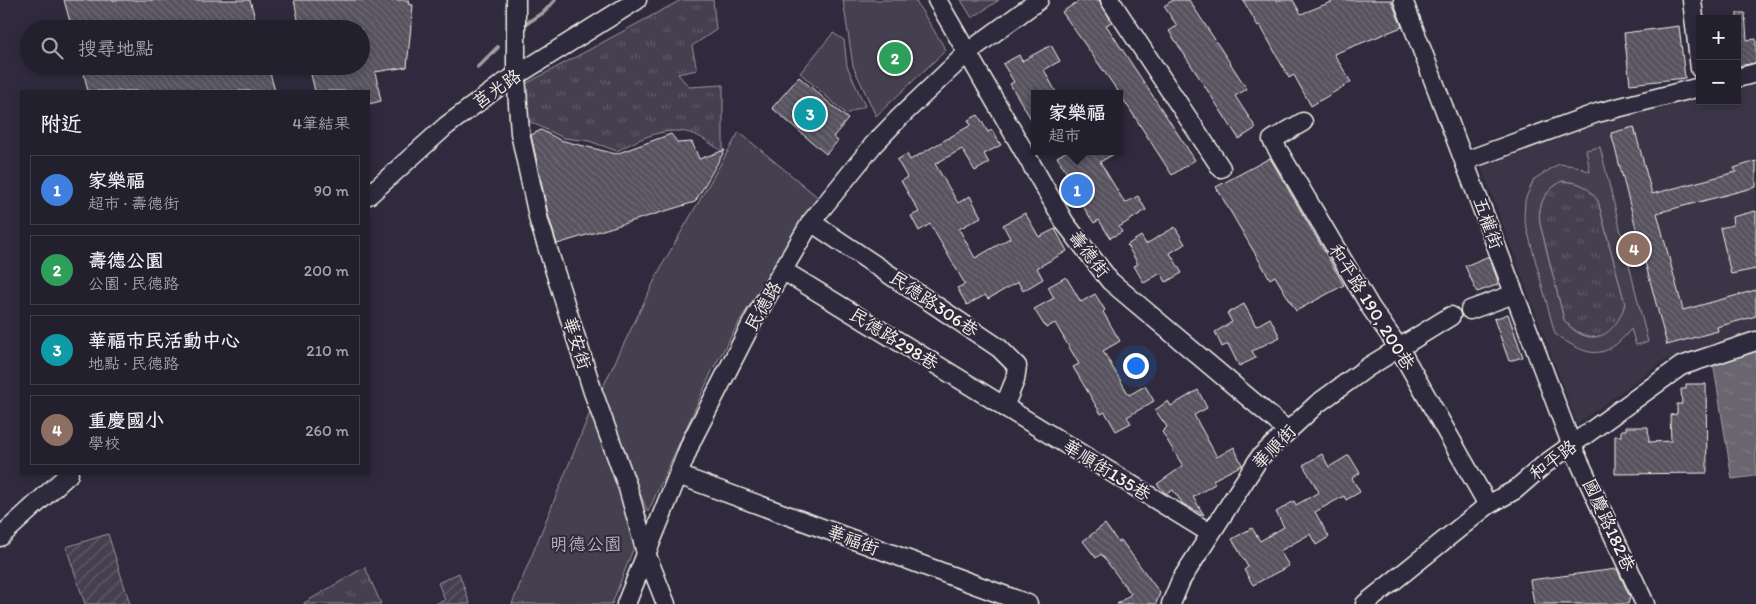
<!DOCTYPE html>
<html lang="zh-TW">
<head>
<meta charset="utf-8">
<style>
	body { margin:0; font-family:Itim,"LXGW WenKai TC",sans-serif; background:#2f2d3a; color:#f1f3f6 }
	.controls { position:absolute; right:15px; top:15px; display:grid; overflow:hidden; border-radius:0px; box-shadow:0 2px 8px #0003 }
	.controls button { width:45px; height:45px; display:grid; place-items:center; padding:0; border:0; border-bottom:1px solid #403e4a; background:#23202e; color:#f1f3f6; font:25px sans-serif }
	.you { position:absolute; left:1135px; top:365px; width:18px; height:18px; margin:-12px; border:4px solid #fff; border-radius:50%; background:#1a73e8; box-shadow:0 0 0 8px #1a73e833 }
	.badge { display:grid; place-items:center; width:32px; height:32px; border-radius:50%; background:#db2777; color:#fff; font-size:16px; font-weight:700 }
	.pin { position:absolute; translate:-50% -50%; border:2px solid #fff; box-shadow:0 1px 5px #0006 }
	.popup { position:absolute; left:1031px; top:90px; width:92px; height:65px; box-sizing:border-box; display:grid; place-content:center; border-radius:0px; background:#23202e; filter:drop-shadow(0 1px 4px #0005); font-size:16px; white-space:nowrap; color:#a3a3aa }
	.popup b { font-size:19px; color:#f1f3f6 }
	.popup::after { content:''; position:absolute; left:50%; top:100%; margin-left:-10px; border:10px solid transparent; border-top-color:#23202e }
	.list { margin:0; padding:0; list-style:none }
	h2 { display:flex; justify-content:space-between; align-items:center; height:65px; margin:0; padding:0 20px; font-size:21px }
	h2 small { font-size:16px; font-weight:400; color:#a3a3aa }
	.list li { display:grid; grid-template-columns:32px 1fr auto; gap:15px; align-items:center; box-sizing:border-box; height:70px; margin:0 10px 10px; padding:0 10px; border:1px solid #403e4a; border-radius:0px }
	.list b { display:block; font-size:19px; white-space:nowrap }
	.list p { margin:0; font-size:16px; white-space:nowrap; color:#a3a3aa }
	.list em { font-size:16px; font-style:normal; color:#a3a3aa }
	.icon { flex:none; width:28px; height:28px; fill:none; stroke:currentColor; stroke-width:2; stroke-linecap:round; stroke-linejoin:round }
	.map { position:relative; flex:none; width:1756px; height:604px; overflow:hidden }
	.search { position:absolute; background:#23202e; box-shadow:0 2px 8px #0003; left:20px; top:20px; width:350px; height:55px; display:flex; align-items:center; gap:12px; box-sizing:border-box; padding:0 18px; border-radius:28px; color:#a3a3aa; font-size:19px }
	.panel { position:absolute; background:#23202e; box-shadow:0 2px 8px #0003; left:20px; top:90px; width:350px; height:385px; border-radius:0px }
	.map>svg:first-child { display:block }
	.built { fill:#3b3647 }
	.grass { fill:url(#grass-tufts); stroke:#9c989c }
	.park { fill:#454050; stroke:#9c989c; fill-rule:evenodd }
	.garden { fill:url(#garden-furrows); stroke:#9c989c }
	.water { fill:url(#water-ripples); stroke:#a19ea0 }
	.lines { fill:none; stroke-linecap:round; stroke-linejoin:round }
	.stream { stroke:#a19ea0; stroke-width:4 }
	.building { fill:url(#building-back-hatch); stroke:#f4f1e8 }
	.minor-casing { stroke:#f4f1e8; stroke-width:21 }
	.minor { stroke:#2f2a3d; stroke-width:18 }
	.labels { text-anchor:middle; stroke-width:4; stroke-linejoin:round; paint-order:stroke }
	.street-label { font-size:18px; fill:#f4f1e8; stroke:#2f2a3d }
	.park-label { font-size:18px; fill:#b7b3b3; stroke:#2f2a3d }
</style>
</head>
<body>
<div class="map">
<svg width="1756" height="604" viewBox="0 0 1756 604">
	<defs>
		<pattern id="grass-tufts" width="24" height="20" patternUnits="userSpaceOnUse" patternTransform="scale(1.25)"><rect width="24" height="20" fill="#454050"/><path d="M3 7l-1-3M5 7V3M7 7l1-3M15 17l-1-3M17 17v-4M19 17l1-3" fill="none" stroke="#605c69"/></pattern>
		<pattern id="garden-furrows" width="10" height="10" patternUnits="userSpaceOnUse" patternTransform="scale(1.25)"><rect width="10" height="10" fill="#454050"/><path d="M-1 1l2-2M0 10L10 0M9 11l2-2" fill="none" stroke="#605c69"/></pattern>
		<pattern id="water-ripples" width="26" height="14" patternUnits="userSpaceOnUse" patternTransform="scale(1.25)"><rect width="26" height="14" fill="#6a6670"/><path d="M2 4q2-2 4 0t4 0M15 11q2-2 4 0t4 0" fill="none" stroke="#807c84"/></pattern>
		<pattern id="building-back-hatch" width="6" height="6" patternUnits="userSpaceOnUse" patternTransform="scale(1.25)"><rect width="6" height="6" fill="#56525f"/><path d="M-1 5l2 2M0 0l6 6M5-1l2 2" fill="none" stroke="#6f6b76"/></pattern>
	</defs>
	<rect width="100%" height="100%" fill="#2f2a3d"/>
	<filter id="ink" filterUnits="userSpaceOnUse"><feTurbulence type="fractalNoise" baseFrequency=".02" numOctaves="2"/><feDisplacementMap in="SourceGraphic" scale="10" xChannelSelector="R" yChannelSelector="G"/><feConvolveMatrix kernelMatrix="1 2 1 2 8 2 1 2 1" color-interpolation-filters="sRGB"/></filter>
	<g filter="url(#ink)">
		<path class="built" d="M1756 85V332L1664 361 1577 424 1481 166 1600 123 1700 99V101H1737V89Z"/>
		<g class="grass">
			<path d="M681 0H713L716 30 692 46 697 70 678 74 689 87 723 85V152C714 146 705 139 696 135 668 124 641 138 617 151L589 141 564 138 524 119 520 87Z"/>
			<path d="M1562 181C1582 183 1586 185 1598 201L1625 304C1623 309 1623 316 1620 320 1607 345 1579 339 1564 320L1540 224C1537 204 1545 191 1562 181Z"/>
			<path d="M365 567 381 604H304V603Z"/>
		</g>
		<g class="park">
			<path d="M843 0H915L946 50 876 116 853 66Z"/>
			<path d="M961 0H999L972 18Z"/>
			<path d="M833 33 844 40 847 66 865 106 846 114 800 73Z"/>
			<path d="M739 132 820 199 742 317 713 369 648 512 624 456 601 391 661 267Z"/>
			<path d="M1600 147 1648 342 1636 345 1631 329C1604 362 1588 357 1555 334L1524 218 1525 200 1534 179 1559 164 1576 166 1590 172 1586 150ZM1562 181C1582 183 1586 185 1598 201L1625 304C1615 338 1588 350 1564 320L1540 224C1537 204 1545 191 1562 181Z"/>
			<path d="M591 410 637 539 612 604H512Z"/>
		</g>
		<g class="garden">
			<path d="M108 534 130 604H85L66 547Z"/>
			<path d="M459 573 470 604H435L445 600 438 583Z"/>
		</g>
		<path class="water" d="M1756 350V476L1732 479 1713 362Z"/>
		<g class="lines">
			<g class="stream">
				<path d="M524 25 544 12 555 0"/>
				<path d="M478 67 498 47"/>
			</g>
		</g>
		<g class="building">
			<path d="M64 0H250L258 29H72Z"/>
			<path d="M294 0H409L408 4 413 5 407 67 375 72 381 101 369 104V91H315L309 66H361V29H300Z"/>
			<path d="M1080 0H1099L1112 22 1106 25 1195 160 1172 175 1120 94 1062 12Z"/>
			<path d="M1173 0H1189L1247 89 1235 96 1256 128 1239 139 1169 31 1177 26 1164 6Z"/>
			<path d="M1243 0H1293L1301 14 1336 0H1391L1402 27 1334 54 1351 82 1311 106 1294 75 1289 78 1260 25 1258 26Z"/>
			<path d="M1737 13H1745L1747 40 1756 39V63L1737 66Z"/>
			<path d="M1679 26 1685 78 1630 84 1624 33Z"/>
			<path d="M1051 45 1060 61 1044 70 1057 94H1034V124L1010 84 1014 82 1003 64 1019 55 1022 61Z"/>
			<path d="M82 66H268L275 91H88Z"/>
			<path d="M799 77 848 119 833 137 838 141 826 154 772 108Z"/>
			<path d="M978 115 988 132 992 130 1001 145 984 154 989 163 975 171 962 149 935 164 958 203 970 196 981 217 959 229 975 258 1010 238 1003 225 1025 213 1039 237 1055 229 1067 251 1037 268 1043 279 1023 291 1018 282 988 299 985 295 967 305 957 288 965 284 930 224 919 231 911 216 919 212 901 181 907 177 897 160 907 154 910 160 971 125 968 120Z"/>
			<path d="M1634 127 1652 194 1736 172 1734 168 1756 161V187L1657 213 1683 310 1756 290V316L1717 327 1718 331 1667 345 1611 133Z"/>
			<path d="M541 130 560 140 616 154 671 134 678 143 692 142 699 159 725 150 695 202 557 244 549 218 531 135Z"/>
			<path d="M1067 151H1119L1100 162 1125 203 1138 196 1146 210 1119 227 1122 232 1110 238 1099 220 1094 223 1063 177 1068 175 1057 157Z"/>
			<path d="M1270 158 1344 285 1296 311 1275 276 1270 279 1216 187Z"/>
			<path d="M1756 211V269L1731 274 1720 228 1733 225 1732 217Z"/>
			<path d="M1175 227 1185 244 1170 253 1182 273 1166 282 1161 273 1144 283 1134 266 1138 264 1127 245 1141 236 1146 244Z"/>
			<path d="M1489 256 1498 281 1497 285 1477 292 1465 266Z"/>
			<path d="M1066 277 1081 302 1095 294 1105 310 1103 312 1120 341 1103 351 1129 395 1145 386 1154 401 1127 417 1131 423 1116 431 1105 412 1101 414 1073 367 1079 364 1055 323 1046 328 1034 309 1054 298 1048 287Z"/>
			<path d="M1244 304 1256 326 1270 318 1280 337 1252 351 1256 358 1239 366 1228 344 1222 347 1215 332 1232 322 1227 313Z"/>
			<path d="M1508 314 1523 357 1509 361 1494 319Z"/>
			<path d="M1686 384H1706L1707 473 1615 474V436H1621V430H1626V427H1648L1649 442 1671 441 1670 415 1677 414V404H1682L1681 389H1686Z"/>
			<path d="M1198 390 1207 408 1194 415 1217 457 1234 447 1242 465 1213 480 1215 484 1193 497 1204 515 1183 504 1173 490 1166 494 1157 484 1183 466 1162 432 1167 427 1155 410 1168 401 1171 406Z"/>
			<path d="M1322 454 1329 467 1349 455 1360 473 1352 478 1360 492 1346 500 1344 496 1315 512 1329 537 1316 545 1310 534 1280 551 1289 566 1253 585 1244 570 1248 567 1232 539 1252 528 1260 541 1284 527 1276 512 1294 501 1296 505 1319 492 1303 465Z"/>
			<path d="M1105 524 1118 542 1121 540 1160 593 1156 604H1117L1131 594 1101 554 1096 558 1083 541Z"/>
			<path d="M1617 569 1630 597 1628 604H1534L1530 580Z"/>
		</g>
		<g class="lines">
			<g class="minor-casing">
				<g id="minor">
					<path d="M516 0V75L520 133 539 221 593 392 628 488 646 553 666 604"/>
					<path d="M937 0 1065 223 1110 281 1288 431"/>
					<path d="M1110 0 1221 168"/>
					<path d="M1403 0 1572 446 1645 604"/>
					<path d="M1692 0 1700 69"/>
					<path d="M1737 78 1756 73"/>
					<path d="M1303 122 1272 140 1371 308 1399 348 1488 505"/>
					<path d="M1465 161 1597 113 1700 87"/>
					<path d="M369 195 446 126 501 85 637 0"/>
					<path d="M811 222 999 348 1017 366 1015 380 1004 407"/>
					<path d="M784 271 1210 533"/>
					<path d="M1470 310 1514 294"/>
					<path d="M678 475 1028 604"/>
					<path d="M0 537 69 474"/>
					<path d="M626 604 692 440 754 319 811 222 874 144 899 118 968 52 1039 0"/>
					<path d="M1171 604 1181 580 1260 457 1317 404 1368 367 1451 316"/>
					<path d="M1365 604 1488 505 1515 490 1545 464 1681 366 1756 341"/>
				</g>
			</g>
			<use href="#minor" class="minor"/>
		</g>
	</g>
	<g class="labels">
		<g class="street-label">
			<text transform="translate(497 89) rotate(-35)" y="6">莒光路</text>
			<text transform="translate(1488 223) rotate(70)" y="6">五權街</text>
			<text transform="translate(1089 254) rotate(52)" y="6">壽德街</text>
			<text transform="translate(934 304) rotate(34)" y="6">民德路306巷</text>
			<text transform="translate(763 306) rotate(-60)" y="6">民德路</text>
			<text transform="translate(1372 307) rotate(58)" y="6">和平路 190, 200巷</text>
			<text transform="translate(894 339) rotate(32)" y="6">民德路298巷</text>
			<text transform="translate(577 343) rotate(72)" y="6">華安街</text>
			<text transform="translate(1274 447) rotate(-46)" y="6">華順街</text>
			<text transform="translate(1553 460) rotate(-37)" y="6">和平路</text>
			<text transform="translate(1107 470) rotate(32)" y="6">華順街135巷</text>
			<text transform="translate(1609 525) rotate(65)" y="6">國慶路182巷</text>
			<text transform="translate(853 540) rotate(21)" y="6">華福街</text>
		</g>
		<g class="park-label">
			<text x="586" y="550">明德公園</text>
		</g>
	</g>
</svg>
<div class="controls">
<button>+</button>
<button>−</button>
</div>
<div class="you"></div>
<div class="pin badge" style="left:1077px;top:190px;background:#3f7fe0">1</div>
<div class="popup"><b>家樂福</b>超市</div>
<div class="pin badge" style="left:895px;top:58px;background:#2e9e5b">2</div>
<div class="pin badge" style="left:810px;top:114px;background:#0f9aa8">3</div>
<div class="pin badge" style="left:1634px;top:249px;background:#8d6e63">4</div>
<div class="search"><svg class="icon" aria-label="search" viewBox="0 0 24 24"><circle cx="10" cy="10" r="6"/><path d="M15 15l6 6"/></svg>搜尋地點</div>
<section class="panel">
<h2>附近<small>4筆結果</small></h2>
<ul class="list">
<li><span class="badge" style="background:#3f7fe0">1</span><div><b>家樂福</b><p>超市 · 壽德街</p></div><em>90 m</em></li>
<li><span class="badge" style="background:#2e9e5b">2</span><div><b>壽德公園</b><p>公園 · 民德路</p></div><em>200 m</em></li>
<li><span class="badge" style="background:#0f9aa8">3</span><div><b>華福市民活動中心</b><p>地點 · 民德路</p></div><em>210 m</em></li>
<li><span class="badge" style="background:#8d6e63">4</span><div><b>重慶國小</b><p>學校</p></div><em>260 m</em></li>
</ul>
</section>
</div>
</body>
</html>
